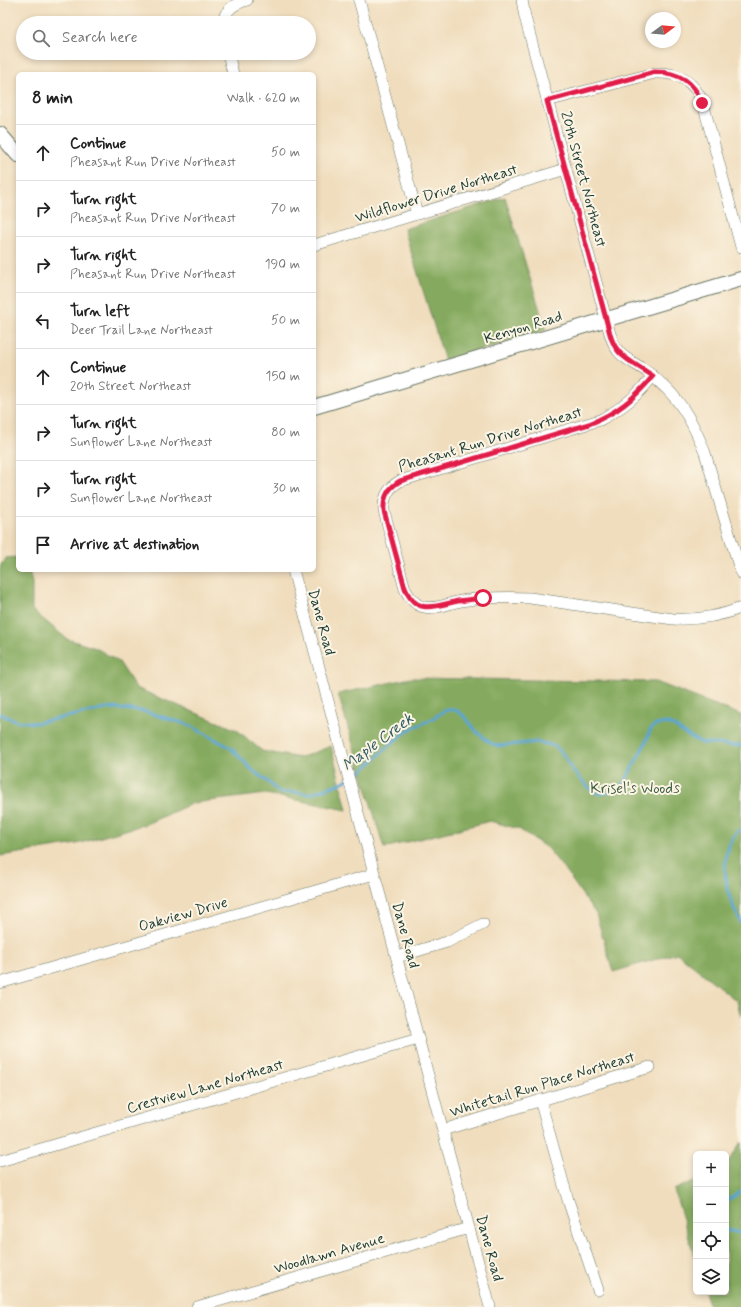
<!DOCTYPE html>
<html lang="en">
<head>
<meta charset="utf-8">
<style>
	body { margin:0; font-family:Mynerve,sans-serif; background:#f2f2f2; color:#222 }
	.controls { position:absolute; right:12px; bottom:12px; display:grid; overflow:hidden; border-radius:6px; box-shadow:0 2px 6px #0003 }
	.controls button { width:36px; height:36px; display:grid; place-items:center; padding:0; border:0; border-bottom:1px solid #e0e0e0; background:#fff; color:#222; font:20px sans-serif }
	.compass { position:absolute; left:645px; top:12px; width:36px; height:36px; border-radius:50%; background:#fff; box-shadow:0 2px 6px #0003; rotate:74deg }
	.stop { position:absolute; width:12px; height:12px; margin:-9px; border:3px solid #e11d48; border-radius:50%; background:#fff }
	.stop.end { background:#e11d48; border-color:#fff; box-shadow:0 1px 4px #0008 }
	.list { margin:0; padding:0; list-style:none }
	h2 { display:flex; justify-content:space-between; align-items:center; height:52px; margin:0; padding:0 16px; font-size:17px }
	h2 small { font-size:13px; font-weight:400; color:#767676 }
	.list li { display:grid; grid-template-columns:26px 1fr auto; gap:12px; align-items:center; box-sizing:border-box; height:56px; padding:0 16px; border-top:1px solid #e0e0e0 }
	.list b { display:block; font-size:15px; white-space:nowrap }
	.list p { margin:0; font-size:13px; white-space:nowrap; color:#767676 }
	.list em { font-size:13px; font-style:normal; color:#767676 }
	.icon { flex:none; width:22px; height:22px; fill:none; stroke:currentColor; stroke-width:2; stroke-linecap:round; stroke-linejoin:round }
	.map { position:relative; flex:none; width:741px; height:1307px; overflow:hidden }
	.search { position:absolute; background:#fff; box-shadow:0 2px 6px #0003; left:16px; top:16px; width:300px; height:44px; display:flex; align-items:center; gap:10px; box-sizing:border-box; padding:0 14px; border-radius:22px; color:#767676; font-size:15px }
	.panel { position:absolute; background:#fff; box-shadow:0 2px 6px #0003; left:16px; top:72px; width:300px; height:500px; border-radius:6px }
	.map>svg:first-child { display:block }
	.forest { fill:#85aa5f; stroke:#52744a }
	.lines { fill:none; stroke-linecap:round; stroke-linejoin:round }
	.stream { stroke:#59a5d1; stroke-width:3 }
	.minor-casing { stroke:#687564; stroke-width:12 }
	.major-casing { stroke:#687564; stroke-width:16 }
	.minor { stroke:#fff; stroke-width:11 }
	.major { stroke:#fff; stroke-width:14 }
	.route { stroke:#e11d48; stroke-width:5 }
	.labels { text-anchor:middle; stroke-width:4; stroke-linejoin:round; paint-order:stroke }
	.street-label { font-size:15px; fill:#1f3d34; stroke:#fcf5e5 }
	.park-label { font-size:15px; fill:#415f42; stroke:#fcf5e5 }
	.water-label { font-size:16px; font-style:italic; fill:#305c63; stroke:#fcf5e5 }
</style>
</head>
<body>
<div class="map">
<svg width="741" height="1307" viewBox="0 0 741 1307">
	<rect width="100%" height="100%" fill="#fcf5e5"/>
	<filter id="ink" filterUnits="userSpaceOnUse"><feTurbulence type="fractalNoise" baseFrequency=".025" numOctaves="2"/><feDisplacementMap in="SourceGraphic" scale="8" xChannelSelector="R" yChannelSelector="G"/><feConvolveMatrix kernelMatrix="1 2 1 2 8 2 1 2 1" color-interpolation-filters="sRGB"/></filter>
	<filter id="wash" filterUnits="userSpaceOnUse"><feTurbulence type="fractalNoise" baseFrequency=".012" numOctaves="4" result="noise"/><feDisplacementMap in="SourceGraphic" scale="16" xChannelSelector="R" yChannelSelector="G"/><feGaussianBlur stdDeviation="0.9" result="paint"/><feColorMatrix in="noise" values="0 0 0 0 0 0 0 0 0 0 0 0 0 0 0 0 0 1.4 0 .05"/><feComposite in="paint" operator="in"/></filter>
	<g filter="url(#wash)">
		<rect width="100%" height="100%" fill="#f0ddbd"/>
		<g class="forest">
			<path d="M505 197 546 330 445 361 404 229Z"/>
			<path d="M18 557V570H29L32 583V610L67 639 96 648 119 662 136 688 237 730 262 751 300 758 331 746 347 810 266 794 193 803 146 824 77 844 0 856V570L1 565 6 558Z"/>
			<path d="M411 678 656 682 741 715V1017L737 1001 677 953 613 972 596 914 565 870 547 848 519 829 490 821 384 848 338 694Z"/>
			<path d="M741 1142V1307H710L705 1292H726V1166Z"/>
			<path d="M696 1180V1261L674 1190Z"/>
		</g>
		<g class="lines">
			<g class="stream">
				<path d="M0 714 17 721 36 723 110 708 143 711 189 725 231 748 252 770 267 781 280 793 294 792 310 794 341 783 362 771 392 743 407 731 434 718 445 710H456L465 717 477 732 489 742 497 746 538 742 555 746 562 753 573 771 590 789 599 794 610 792 624 783 646 742 650 730 655 725 667 723 674 726 685 734 702 743 741 746"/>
				<path d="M741 829C734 833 732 838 729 846 719 872 729 900 741 923"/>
				<path d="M726 1201 741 1192"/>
				<path d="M726 1230 741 1233"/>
			</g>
		</g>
	</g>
	<g filter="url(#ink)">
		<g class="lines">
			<g class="minor-casing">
				<g id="minor">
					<path d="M359 0 417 214"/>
					<path d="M522 0 525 17 606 319C609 330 611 342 618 351 625 360 637 364 646 371 654 376 660 383 667 389 685 407 696 429 705 453L741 573"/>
					<path d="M222 23C226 9 234 4 247 0"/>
					<path d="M228 53 233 74"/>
					<path d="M547 101 655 73C679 72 694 81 703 103L741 247"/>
					<path d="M314 245 566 169"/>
					<path d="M653 376C636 397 624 407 600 420L400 481C388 488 383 497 384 511L405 589C409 597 414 605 424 607 436 610 449 603 461 601 484 597 506 597 530 598L673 619C697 620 718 617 741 608"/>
					<path d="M293 570 490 1307"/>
					<path d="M397 957 447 942 483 924"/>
					<path d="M0 983 374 874"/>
					<path d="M540 1100 568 1200 598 1290"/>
					<path d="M443 1130 650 1067"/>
					<path d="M0 1161 418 1039"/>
					<path d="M197 1307 469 1228"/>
				</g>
			</g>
			<g class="major-casing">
				<g id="major">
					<path d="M0 134 18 155"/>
					<path d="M314 407 741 279"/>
				</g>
			</g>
			<use href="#minor" class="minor"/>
			<use href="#major" class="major"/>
		</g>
	</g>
	<g class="lines" filter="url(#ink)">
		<path class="route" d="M483 598C475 599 466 600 458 601 436 606 416 616 405 588L384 511C383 497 388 488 400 481L589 424C617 413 634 399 653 376 642 368 628 362 619 352 611 343 609 330 606 319L547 101 655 72C678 72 694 81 702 103"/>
	</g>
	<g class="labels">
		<g class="street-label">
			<text transform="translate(584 179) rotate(75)" y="5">20th Street Northeast</text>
			<text transform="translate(436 193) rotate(-17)" y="5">Wildflower Drive Northeast</text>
			<text transform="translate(523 327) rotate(-17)" y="5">Kenyon Road</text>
			<text transform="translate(490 439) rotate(-17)" y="5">Pheasant Run Drive Northeast</text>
			<text transform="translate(322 622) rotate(75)" y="5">Dane Road</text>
			<text transform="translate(183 914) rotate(-16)" y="5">Oakview Drive</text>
			<text transform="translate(406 935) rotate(75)" y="5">Dane Road</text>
			<text transform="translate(542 1084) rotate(-17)" y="5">Whitetail Run Place Northeast</text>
			<text transform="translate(205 1086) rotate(-16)" y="5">Crestview Lane Northeast</text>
			<text transform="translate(490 1248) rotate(75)" y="5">Dane Road</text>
			<text transform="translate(329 1253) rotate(-16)" y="5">Woodlawn Avenue</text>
		</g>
		<g class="park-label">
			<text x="635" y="793">Krisel's Woods</text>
		</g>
		<g class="water-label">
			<text transform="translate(377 741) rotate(-37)" y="6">Maple Creek</text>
		</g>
	</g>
</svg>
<div class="controls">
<button>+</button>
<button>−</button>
<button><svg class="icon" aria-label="locate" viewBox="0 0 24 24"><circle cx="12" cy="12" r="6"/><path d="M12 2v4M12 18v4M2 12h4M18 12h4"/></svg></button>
<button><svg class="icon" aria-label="layers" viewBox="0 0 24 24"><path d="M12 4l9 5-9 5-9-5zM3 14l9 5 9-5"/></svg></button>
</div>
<svg class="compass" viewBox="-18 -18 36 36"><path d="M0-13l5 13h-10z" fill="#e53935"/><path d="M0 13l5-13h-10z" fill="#767676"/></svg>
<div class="stop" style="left:483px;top:598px"></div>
<div class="stop end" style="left:702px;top:103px"></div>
<div class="search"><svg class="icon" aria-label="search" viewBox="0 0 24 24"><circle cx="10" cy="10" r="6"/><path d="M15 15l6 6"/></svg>Search here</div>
<section class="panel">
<h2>8 min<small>Walk · 620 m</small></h2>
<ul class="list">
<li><svg class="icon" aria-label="ahead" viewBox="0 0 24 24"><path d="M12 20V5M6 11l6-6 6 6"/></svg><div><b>Continue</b><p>Pheasant Run Drive Northeast</p></div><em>50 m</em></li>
<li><svg class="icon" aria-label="right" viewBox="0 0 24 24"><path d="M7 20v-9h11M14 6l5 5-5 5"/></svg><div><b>Turn right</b><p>Pheasant Run Drive Northeast</p></div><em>70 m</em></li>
<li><svg class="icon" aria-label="right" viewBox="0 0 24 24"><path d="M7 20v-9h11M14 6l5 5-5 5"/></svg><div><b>Turn right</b><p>Pheasant Run Drive Northeast</p></div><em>190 m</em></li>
<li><svg class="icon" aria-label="left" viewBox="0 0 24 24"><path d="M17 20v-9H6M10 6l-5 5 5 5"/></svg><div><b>Turn left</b><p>Deer Trail Lane Northeast</p></div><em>50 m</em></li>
<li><svg class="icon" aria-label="ahead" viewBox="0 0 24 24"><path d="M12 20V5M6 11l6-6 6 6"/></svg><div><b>Continue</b><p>20th Street Northeast</p></div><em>150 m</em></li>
<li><svg class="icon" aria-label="right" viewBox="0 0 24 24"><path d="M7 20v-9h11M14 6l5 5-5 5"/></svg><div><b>Turn right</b><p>Sunflower Lane Northeast</p></div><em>80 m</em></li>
<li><svg class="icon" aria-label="right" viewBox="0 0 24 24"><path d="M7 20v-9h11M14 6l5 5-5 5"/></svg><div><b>Turn right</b><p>Sunflower Lane Northeast</p></div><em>30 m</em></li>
<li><svg class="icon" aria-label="arrive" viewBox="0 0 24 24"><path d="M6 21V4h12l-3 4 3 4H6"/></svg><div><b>Arrive at destination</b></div></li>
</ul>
</section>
</div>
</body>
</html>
